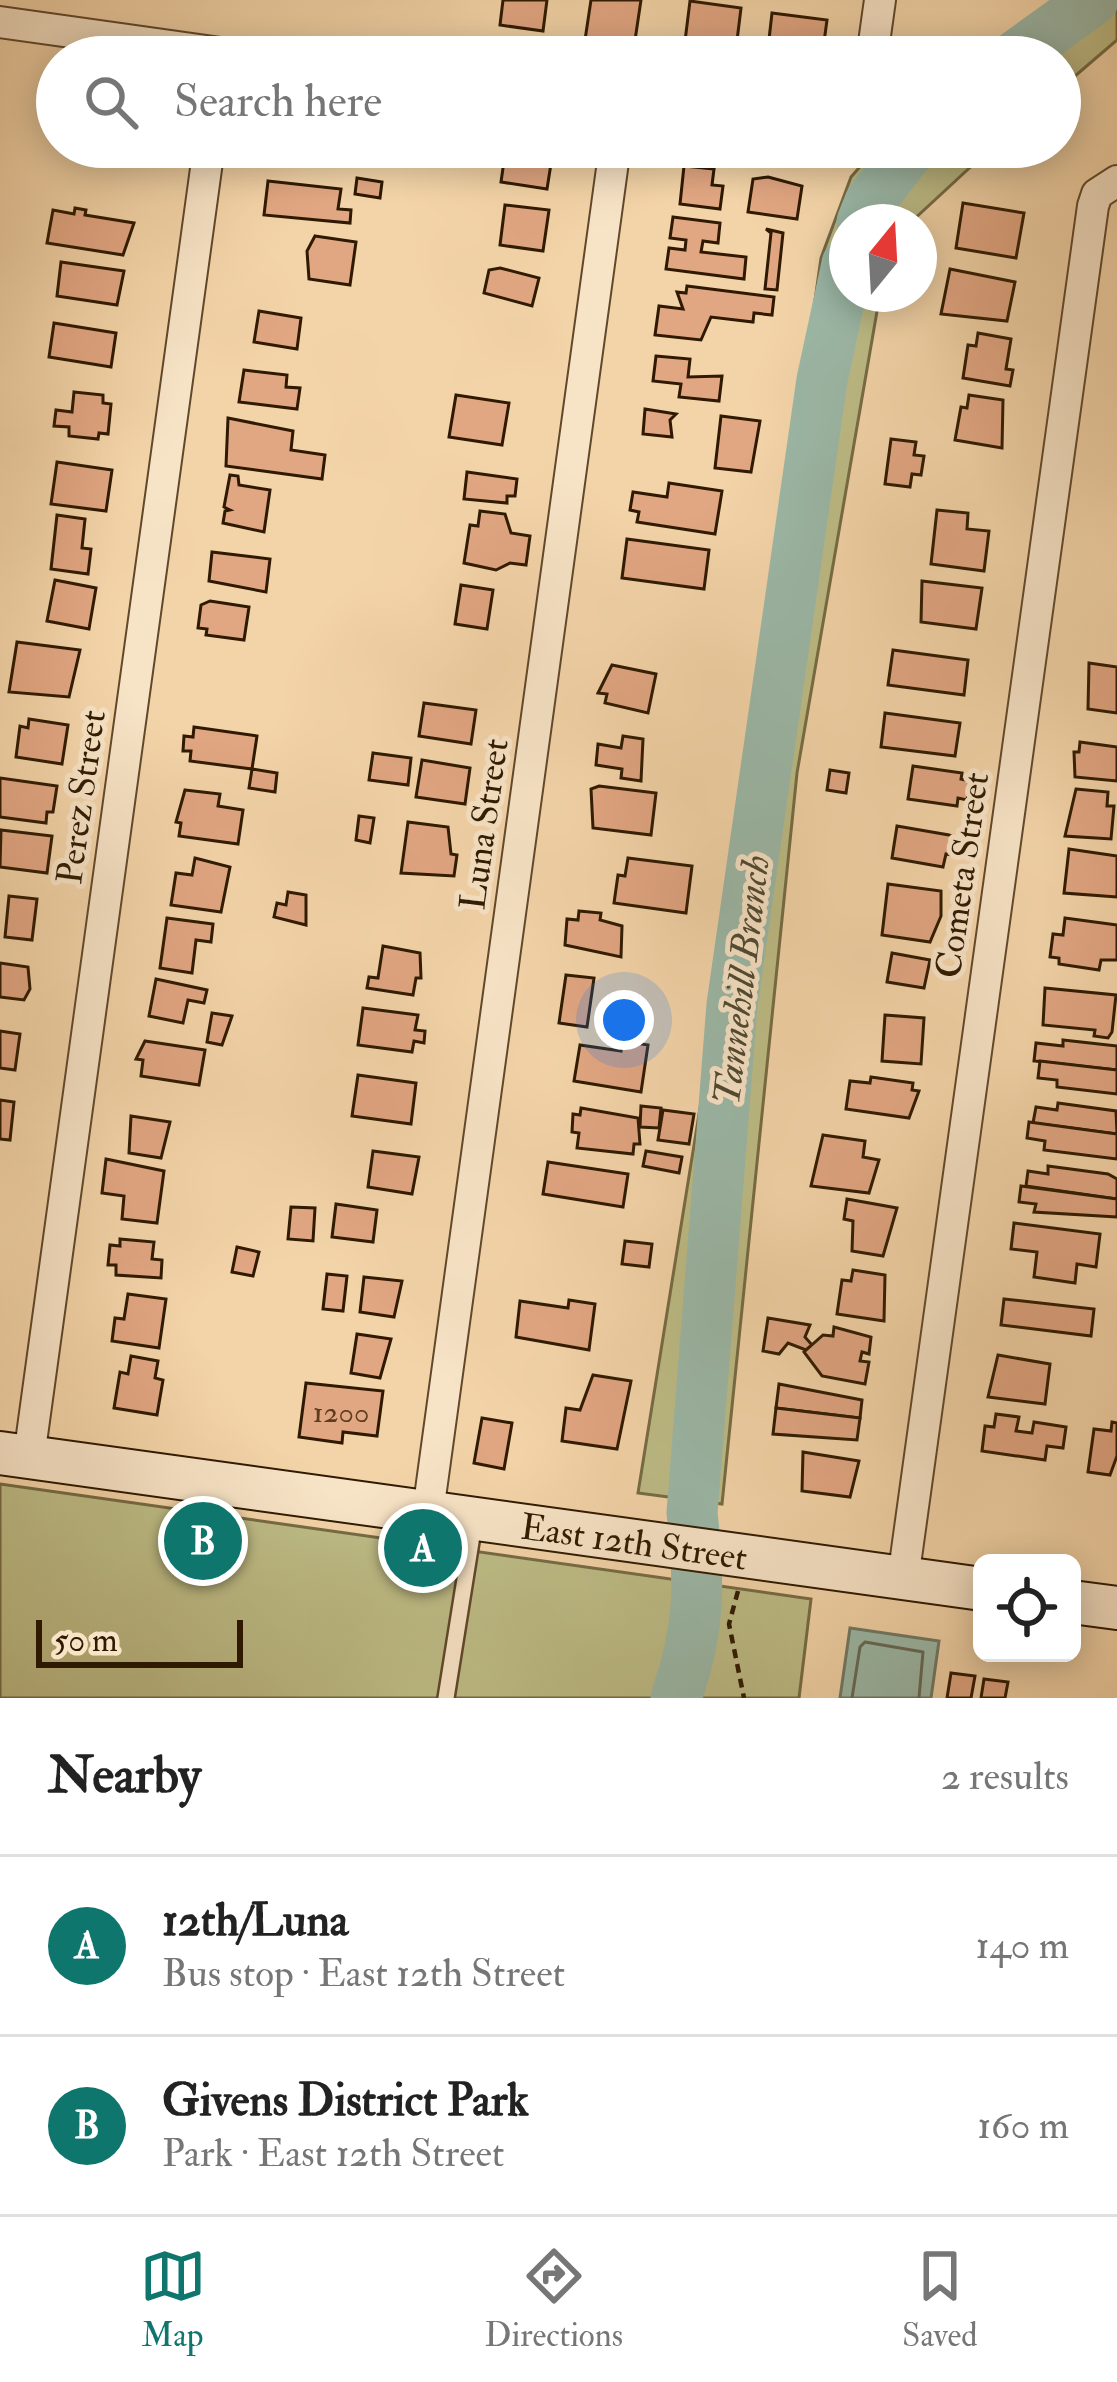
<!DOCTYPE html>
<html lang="en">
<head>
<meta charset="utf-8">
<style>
	body { margin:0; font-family:"IM FELL Double Pica",serif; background:#f2f2f2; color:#222 }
	.controls { position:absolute; right:36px; bottom:36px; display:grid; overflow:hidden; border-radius:18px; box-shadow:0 6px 30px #0003 }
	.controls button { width:108px; height:108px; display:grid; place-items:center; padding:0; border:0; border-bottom:3px solid #e0e0e0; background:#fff; color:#222; font:60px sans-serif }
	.compass { position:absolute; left:829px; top:204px; width:108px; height:108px; border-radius:50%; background:#fff; box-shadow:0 6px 30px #0003; rotate:18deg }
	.scale { position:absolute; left:36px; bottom:30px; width:207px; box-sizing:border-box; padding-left:12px; border:6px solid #2f1a01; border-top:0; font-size:33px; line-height:42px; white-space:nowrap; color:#2f1a01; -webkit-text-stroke:9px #f7e3c6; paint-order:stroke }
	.you { position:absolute; left:624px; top:1020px; width:42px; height:42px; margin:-30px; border:9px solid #fff; border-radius:50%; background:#1a73e8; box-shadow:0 0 0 18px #1a73e833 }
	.badge { display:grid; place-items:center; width:78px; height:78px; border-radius:50%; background:#0f766e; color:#fff; font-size:39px; font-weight:700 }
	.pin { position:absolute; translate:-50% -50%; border:6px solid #fff; box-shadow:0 3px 12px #0006 }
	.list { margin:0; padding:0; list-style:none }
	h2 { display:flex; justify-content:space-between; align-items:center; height:156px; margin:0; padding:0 48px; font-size:51px }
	h2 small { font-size:39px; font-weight:400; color:#767676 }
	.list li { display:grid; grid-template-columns:78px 1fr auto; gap:36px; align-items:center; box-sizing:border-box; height:180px; padding:0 48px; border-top:3px solid #e0e0e0 }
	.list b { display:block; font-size:45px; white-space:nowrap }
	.list p { margin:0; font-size:39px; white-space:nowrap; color:#767676 }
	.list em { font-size:39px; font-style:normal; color:#767676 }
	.icon { flex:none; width:66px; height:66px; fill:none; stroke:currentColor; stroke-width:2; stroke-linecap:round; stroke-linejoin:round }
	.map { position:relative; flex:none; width:1117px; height:1698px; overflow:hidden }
	.search { position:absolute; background:#fff; box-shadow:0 6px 30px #0003; left:36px; right:36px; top:36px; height:132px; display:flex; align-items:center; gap:30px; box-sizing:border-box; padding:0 42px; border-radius:66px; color:#767676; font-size:45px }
	.sheet { height:516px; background:#fff }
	nav { display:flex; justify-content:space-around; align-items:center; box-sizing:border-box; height:168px; border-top:3px solid #e0e0e0; background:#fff; font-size:33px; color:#767676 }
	nav a { display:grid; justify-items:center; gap:6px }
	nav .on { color:#0f766e }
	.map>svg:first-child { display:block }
	.green { fill:#bdbc86; stroke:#766b44; stroke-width:3 }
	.water { fill:#9bb8a7; stroke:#707965; stroke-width:3 }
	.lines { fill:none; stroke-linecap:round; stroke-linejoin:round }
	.shore { stroke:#656954; stroke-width:3 }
	.river { stroke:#9bb8a7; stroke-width:51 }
	.building { fill:#e1a682; stroke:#2f1a01; stroke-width:3 }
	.lane-casing { stroke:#60482b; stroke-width:20 }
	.street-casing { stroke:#60482b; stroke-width:34 }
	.secondary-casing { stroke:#2f1a01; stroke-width:46 }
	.path { stroke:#2f1a01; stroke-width:4.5; stroke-dasharray:9 6; stroke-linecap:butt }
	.lane { stroke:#f7e3c6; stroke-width:15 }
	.street { stroke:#f7e3c6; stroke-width:30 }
	.secondary { stroke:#f7e3c6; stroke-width:42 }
	.labels { text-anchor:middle; stroke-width:10; stroke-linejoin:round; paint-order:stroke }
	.number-label { font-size:30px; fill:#5c3d21 }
	.street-label { font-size:36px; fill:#2f1a01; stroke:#f7e3c6 }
	.water-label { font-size:39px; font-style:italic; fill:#4f4933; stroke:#f7e3c6 }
</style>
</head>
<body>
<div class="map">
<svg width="1117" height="1698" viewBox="0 0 1117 1698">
	<rect width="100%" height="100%" fill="#f3d4a8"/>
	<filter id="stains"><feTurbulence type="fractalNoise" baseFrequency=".00167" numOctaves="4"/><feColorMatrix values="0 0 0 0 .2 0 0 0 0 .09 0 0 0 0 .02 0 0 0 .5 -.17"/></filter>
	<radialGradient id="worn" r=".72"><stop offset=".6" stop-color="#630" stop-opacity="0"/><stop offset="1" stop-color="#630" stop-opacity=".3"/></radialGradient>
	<g class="green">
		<path d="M1058 0H1117V40L1060 89V57H983Z"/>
		<path d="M877 147H992L911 222H847V294H880L797 773 722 1504 638 1493 700 1108 821 258 851 177Z"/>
		<path d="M0 1484 811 1599 799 1698H0Z"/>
	</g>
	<path class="water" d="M850 1628 939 1641 931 1698H840Z"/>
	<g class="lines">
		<path class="shore" d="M852 1698 860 1647 865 1642 923 1652 919 1698"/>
		<g class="river">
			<path d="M1014 57 1093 0"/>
			<path d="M862 222 870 202 912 147"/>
			<path d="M676 1698C700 1630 700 1584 692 1513L732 1005 822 380 847 264"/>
		</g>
	</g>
	<g class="building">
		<path d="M503 0H547L543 31 500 25Z"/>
		<path d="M591 0H641L634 47 585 40Z"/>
		<path d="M690 1 741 8 735 57H683Z"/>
		<path d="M772 13 827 20 822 57H767Z"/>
		<path d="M506 147 553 151 547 189 501 182Z"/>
		<path d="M684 166 714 169 712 185 723 186 720 209 680 204Z"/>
		<path d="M768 177 802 186 797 219 748 212 753 179Z"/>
		<path d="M357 178 382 182 380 198 355 194Z"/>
		<path d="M268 181 341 189 338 209 351 210 350 223 264 215Z"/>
		<path d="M963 203 1024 213 1016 258 956 248Z"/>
		<path d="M505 205 549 210 543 251 500 245Z"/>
		<path d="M75 208 86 210 85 215 134 223 123 255 47 243 53 210 74 214Z"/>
		<path d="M673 217 720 223 718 243 703 241 701 252 746 257 744 279 666 269 669 248 685 250 686 240 670 238Z"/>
		<path d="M766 229 783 233 777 290 765 289 771 233Z"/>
		<path d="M315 236 356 242 350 285 309 279 307 251Z"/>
		<path d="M61 262 124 271 117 305 57 296Z"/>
		<path d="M500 268 539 278 532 306 484 293 489 270Z"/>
		<path d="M950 269 1015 282 1007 321 941 314Z"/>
		<path d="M687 286 774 297 772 315 754 313 753 322 711 317 701 340 655 335 659 306 683 309 677 292 686 293Z"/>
		<path d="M259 311 301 318 297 349 254 342Z"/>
		<path d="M54 323 116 333 111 367 49 357Z"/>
		<path d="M978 333 1011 339 1006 369 1013 370 1010 386 963 378 968 345 976 346Z"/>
		<path d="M656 356 690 359 688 377 722 376 719 401 679 397 681 384 653 381Z"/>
		<path d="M244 370 287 375 286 387 300 388 297 409 239 402Z"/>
		<path d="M74 392 103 395V403L111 404 108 434 99 433 98 439 69 436V427L54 426 56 410 72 412Z"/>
		<path d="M456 395 509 403 502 445 449 437Z"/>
		<path d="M969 395 1003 400 1002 448 955 440 961 407 967 408Z"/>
		<path d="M645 409 676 414 670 420 672 437 643 434Z"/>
		<path d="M721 416 760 421 751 472 715 468Z"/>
		<path d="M228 418 293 431 291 450 325 455 322 479 226 466Z"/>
		<path d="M891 439 916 442 914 455 924 456 921 475 912 474 910 487 885 484Z"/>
		<path d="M57 462 112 470 106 511 51 504Z"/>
		<path d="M467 472 517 479 515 496H507V503L464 499Z"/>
		<path d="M230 475 238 476 239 485 270 490 264 532 223 523 225 511 230 510 224 507Z"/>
		<path d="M669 483 722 491 715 534 637 522 639 512 630 510 633 492 667 497Z"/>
		<path d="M937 510 968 513 967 529 989 531 984 571 931 564Z"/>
		<path d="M480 511 505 514 511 533 530 536 526 565 510 563 496 570 464 563 470 525 478 526Z"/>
		<path d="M57 515 85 519 82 548 91 549 88 574 51 569Z"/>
		<path d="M627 539 709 550 704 589 622 578Z"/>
		<path d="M212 552 270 559 266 592 209 581Z"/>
		<path d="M55 580 96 588 89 629 47 621Z"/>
		<path d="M922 581 982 588 976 629 921 622Z"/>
		<path d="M461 585 493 590 487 629 455 624Z"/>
		<path d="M210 601 249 607 244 640 206 635 207 629 198 628 201 605Z"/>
		<path d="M17 642 80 650 69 697 9 692Z"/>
		<path d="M893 650 968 660 964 695 888 685Z"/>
		<path d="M1089 663 1117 667V713L1088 709Z"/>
		<path d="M612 665 656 674 648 713 605 703 607 694 598 693Z"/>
		<path d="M424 703 476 710 471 744 419 736Z"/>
		<path d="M885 713 960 723 955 756 881 747Z"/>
		<path d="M29 719 68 725 62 764 16 757 20 726 28 728Z"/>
		<path d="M194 727 257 736 252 769 190 761 191 751H183L184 736 193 737Z"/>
		<path d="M623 736 643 739 641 781 621 778 622 769 596 765 598 744 621 748Z"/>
		<path d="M1080 742 1117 747V781L1075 777 1074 752H1079Z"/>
		<path d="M373 753 411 758 408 785 369 780Z"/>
		<path d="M422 760 470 768 465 804 416 797Z"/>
		<path d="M913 766 962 773 961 779 970 781 967 800 958 798 957 806 908 799Z"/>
		<path d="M252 769 277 773 275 792 249 788Z"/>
		<path d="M830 770 849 773 846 793 827 790Z"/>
		<path d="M0 778 57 786 53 812H47L46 823 0 817Z"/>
		<path d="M599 786 656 793 651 835 593 828 591 789Z"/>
		<path d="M1076 789 1108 792 1107 806H1114L1111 839 1065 836Z"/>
		<path d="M185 790 220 794 218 806 243 810 238 844 179 836 181 823 176 822Z"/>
		<path d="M359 816 374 818 370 843 356 840Z"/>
		<path d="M408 822 448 827 451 854 457 855 454 876 401 873Z"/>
		<path d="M897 826 949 835 961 841 958 856 946 854 943 867 892 858Z"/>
		<path d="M1 830 52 836 47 873 0 867Z"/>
		<path d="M1069 849 1117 856V897L1064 893Z"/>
		<path d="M195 858 230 867 221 912 171 905 176 873 192 875Z"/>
		<path d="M628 858 692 866 686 913 614 903 618 875 625 876Z"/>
		<path d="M888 884 941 891V916L930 942 882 935Z"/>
		<path d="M288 892 306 895V925L274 917 277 903 286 905Z"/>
		<path d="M9 896 37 899 32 940 5 937Z"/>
		<path d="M579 911 601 913 600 920 622 926 621 957 565 945 567 919 578 920Z"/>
		<path d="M167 918 213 924 211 942 196 940 192 973 160 968Z"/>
		<path d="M1065 918 1117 925V960H1101L1099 970 1059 964V958L1050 957 1053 934 1063 935Z"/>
		<path d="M383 946 420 953 421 978H416L413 995 367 988 369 977 378 978Z"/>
		<path d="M892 953 930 960 924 988 887 982Z"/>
		<path d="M0 963 28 967 30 989 24 1000 0 997Z"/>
		<path d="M566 975 594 978 587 1027 559 1023Z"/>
		<path d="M156 979 207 990 204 1003 188 1000 183 1023 149 1016Z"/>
		<path d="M1045 988 1116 995 1112 1032 1108 1038 1094 1036 1095 1030 1043 1025Z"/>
		<path d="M363 1008 418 1015 415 1030 425 1031 424 1043 414 1041 412 1052 358 1045Z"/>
		<path d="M212 1013 232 1016 222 1045 207 1042Z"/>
		<path d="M885 1015 924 1018 921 1064 882 1061Z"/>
		<path d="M0 1031 20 1034 15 1070 0 1068Z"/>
		<path d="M1063 1040 1117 1046V1070L1034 1061 1036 1043 1063 1046Z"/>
		<path d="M145 1041 205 1050 199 1085 141 1076 143 1060 136 1059Z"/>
		<path d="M622 1041 648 1045 641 1092 574 1081 580 1045 621 1051Z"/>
		<path d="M1040 1061 1117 1070V1094L1057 1087V1080L1038 1078Z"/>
		<path d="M358 1075 416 1083 411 1124 352 1116Z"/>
		<path d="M871 1077 913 1083 912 1090 919 1091 909 1118 846 1109 850 1081 870 1083Z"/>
		<path d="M0 1100 14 1102 10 1140 0 1139Z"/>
		<path d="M1058 1103 1116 1111 1117 1134 1033 1123 1036 1107 1057 1110Z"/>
		<path d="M641 1106 661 1108 659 1128 640 1127Z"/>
		<path d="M581 1108 638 1118 640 1144H634L633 1154 577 1148 579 1133 572 1132 573 1114 580 1115Z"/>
		<path d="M663 1110 694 1114 689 1144 658 1140Z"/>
		<path d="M131 1116 170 1122 161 1158 129 1153Z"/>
		<path d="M1029 1122 1117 1134V1159L1044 1150 1045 1141 1027 1138Z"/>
		<path d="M823 1135 865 1141 863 1157 879 1160 869 1193 811 1186Z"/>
		<path d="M373 1151 419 1157 412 1194 368 1187Z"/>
		<path d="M646 1151 682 1157 679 1173 643 1166Z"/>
		<path d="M106 1159 164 1171 157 1223 122 1219 124 1196 102 1193Z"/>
		<path d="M548 1162 628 1174 623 1207 543 1194Z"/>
		<path d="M1048 1166 1108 1174 1117 1179V1199L1026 1186 1028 1171 1048 1174Z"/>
		<path d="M1021 1186 1117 1199V1217L1034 1212 1036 1204 1019 1202Z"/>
		<path d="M847 1199 897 1208 883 1256 852 1251 853 1221 844 1219Z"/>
		<path d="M336 1204 377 1210 373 1242 332 1237Z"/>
		<path d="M291 1207 315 1208 313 1241 288 1239Z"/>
		<path d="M1014 1223 1100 1234 1096 1267 1077 1264 1075 1283 1034 1277 1037 1252 1011 1249Z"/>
		<path d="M120 1239 154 1242 152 1259 162 1260 161 1278 116 1275V1265H108L110 1245 120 1246Z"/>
		<path d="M625 1241 652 1244 649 1267 622 1264Z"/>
		<path d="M237 1247 259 1252 253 1276 232 1272Z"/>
		<path d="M853 1270 885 1275 884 1321 837 1314 842 1280 851 1281Z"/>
		<path d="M327 1274 347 1276 343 1311 323 1309Z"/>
		<path d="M364 1277 402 1281 394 1317 360 1312Z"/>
		<path d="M128 1294 166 1299 159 1348 112 1341 115 1318 124 1319Z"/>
		<path d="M1004 1299 1094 1309 1091 1336 1001 1325Z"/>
		<path d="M569 1300 595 1304 589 1350 516 1337 520 1301 568 1308Z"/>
		<path d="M768 1318 810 1325 805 1337 812 1345 806 1350 788 1343 779 1354 763 1351Z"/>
		<path d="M834 1327 871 1337 869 1354 862 1352 860 1361 869 1362 865 1384 822 1376 804 1352 823 1335 833 1336Z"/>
		<path d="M357 1334 391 1339 380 1378 351 1373Z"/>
		<path d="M998 1355 1050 1364 1045 1404 988 1397Z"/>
		<path d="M131 1356 158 1361 155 1378 163 1380 157 1415 114 1408 120 1372 128 1374Z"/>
		<path d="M593 1375 631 1381 617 1449 562 1441 566 1408 580 1410Z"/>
		<path d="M306 1383 383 1391 377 1436 343 1432 342 1443 299 1437Z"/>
		<path d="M779 1384 862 1400 860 1418 776 1408Z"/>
		<path d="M776 1408 860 1418 857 1440 773 1434Z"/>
		<path d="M996 1414 1019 1417 1016 1431 1032 1433 1034 1422 1066 1427 1063 1448 1047 1446 1045 1460 982 1451 985 1426 994 1427Z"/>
		<path d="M482 1418 512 1423 504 1469 474 1463Z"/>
		<path d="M1112 1422 1117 1423V1456L1110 1475 1088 1472 1094 1429 1111 1431Z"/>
		<path d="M803 1452 859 1461 850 1497 802 1491Z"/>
		<path d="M951 1673 975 1676 971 1698H947Z"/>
		<path d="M984 1679 1008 1682 1005 1698H981Z"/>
	</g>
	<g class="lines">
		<g class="lane-casing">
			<path id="lane" d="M446 1698 474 1523"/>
		</g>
		<g class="street-casing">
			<g id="street">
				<path d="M0 22 249 57"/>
				<path d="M872 57 880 0"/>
				<path d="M29 1457 209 147"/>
				<path d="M428 1512 615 147"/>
				<path d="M903 1579 1093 206 1097 194 1117 181"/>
			</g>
		</g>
		<g class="secondary-casing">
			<g id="secondary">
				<path d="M0 1453 982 1589"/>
				<path d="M1072 1602 1117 1608"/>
			</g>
		</g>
		<path class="path" d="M738 1591 729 1624 744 1698"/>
		<use href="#lane" class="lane"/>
		<use href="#street" class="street"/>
		<use href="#secondary" class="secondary"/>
	</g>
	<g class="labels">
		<g class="number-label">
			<text x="341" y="1422">1200</text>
		</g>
		<g class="street-label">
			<text transform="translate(80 797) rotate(-82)" y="13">Perez Street</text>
			<text transform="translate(483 824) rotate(-82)" y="13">Luna Street</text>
			<text transform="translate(961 875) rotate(-82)" y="13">Cometa Street</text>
			<text transform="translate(634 1541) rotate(8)" y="13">East 12th Street</text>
		</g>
		<g class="water-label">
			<text transform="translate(740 980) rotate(-83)" y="14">Tannehill Branch</text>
		</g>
	</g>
	<rect width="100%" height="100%" filter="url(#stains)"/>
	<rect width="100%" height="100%" fill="url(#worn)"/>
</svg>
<div class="controls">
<button><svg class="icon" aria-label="locate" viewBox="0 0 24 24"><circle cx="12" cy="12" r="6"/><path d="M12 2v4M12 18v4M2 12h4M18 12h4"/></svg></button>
</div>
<svg class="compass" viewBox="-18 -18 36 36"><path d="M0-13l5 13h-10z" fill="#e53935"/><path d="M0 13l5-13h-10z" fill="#767676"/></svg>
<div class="scale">50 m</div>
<div class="you"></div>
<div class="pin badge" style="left:423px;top:1548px">A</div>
<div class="pin badge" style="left:203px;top:1541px">B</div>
<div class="search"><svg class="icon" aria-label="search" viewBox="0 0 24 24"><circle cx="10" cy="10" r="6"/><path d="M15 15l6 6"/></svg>Search here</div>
</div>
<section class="sheet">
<h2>Nearby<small>2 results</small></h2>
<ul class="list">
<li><span class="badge">A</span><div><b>12th/Luna</b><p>Bus stop · East 12th Street</p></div><em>140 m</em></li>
<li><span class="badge">B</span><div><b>Givens District Park</b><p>Park · East 12th Street</p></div><em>160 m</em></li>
</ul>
</section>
<nav>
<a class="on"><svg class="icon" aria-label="map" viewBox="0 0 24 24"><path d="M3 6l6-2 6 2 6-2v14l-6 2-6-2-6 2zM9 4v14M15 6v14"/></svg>Map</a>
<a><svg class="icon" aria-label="directions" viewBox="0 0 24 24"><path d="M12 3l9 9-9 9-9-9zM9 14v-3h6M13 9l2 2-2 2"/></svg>Directions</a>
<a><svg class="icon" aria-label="saved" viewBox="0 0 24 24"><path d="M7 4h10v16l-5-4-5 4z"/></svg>Saved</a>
</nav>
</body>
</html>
